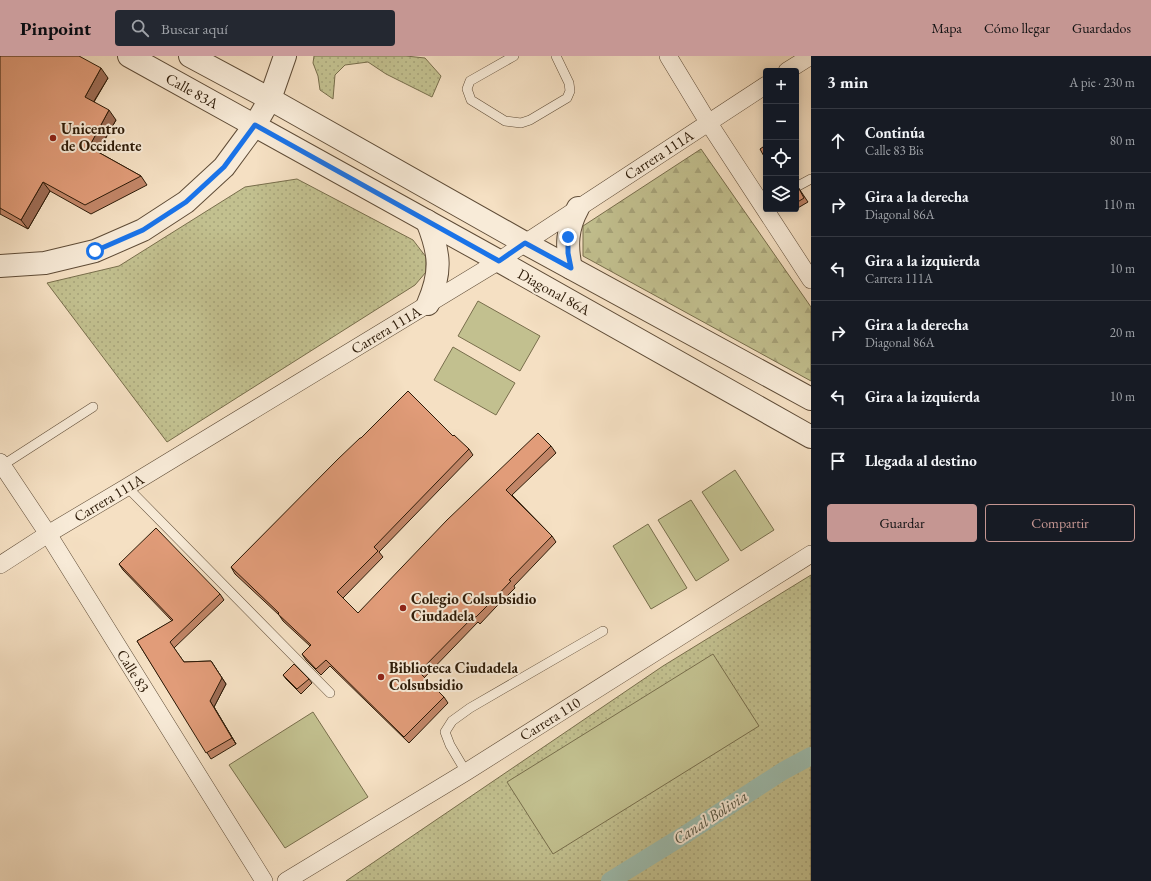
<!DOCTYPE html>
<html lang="es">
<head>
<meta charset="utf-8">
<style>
	body { margin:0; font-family:"EB Garamond",serif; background:#242831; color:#f1f3f6 }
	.controls { position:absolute; right:12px; top:12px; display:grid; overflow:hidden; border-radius:4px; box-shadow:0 2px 10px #0003 }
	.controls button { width:36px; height:36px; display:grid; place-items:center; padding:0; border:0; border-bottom:1px solid #363941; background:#171b24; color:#f1f3f6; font:20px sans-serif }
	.stop { position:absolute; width:12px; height:12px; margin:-9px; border:3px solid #1a73e8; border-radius:50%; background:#fff }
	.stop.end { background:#1a73e8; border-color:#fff; box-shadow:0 1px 4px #0008 }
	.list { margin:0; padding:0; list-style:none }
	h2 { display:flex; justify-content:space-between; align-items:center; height:52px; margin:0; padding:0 16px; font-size:17px }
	h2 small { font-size:13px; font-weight:400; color:#9ea1a6 }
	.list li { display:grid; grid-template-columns:26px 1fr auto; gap:12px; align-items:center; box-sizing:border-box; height:64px; padding:0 16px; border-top:1px solid #363941 }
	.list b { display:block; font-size:15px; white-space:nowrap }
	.list p { margin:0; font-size:13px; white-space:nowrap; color:#9ea1a6 }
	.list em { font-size:13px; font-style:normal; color:#9ea1a6 }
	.actions { display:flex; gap:8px; padding:12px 16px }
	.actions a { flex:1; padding:9px 0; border:1px solid #c59692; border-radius:4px; text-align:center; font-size:14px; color:#c59692 }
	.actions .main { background:#c59692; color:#111 }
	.icon { flex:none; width:22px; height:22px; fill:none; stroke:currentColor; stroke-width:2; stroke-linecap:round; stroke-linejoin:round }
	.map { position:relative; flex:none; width:811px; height:825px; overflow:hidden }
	header { display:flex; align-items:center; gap:24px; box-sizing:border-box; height:56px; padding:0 20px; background:#c59692; color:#111 }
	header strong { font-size:19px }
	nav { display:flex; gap:22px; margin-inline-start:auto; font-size:14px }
	.search { width:280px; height:36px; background:#242831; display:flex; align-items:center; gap:10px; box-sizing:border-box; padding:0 14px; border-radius:4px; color:#9ea1a6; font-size:15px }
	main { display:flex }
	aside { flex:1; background:#171b24 }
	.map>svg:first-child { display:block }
	.forest { fill:url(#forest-firs); stroke:#786e4c }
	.park { fill:url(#park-dots); stroke:#786e4c }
	.pitch { fill:#c2c08f; stroke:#786e4c }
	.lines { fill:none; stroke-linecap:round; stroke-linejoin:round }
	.canal { stroke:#9dbdaf; stroke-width:18 }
	.service-casing { stroke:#5f4c37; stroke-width:10 }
	.minor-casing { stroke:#5f4c37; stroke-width:18 }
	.tertiary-casing { stroke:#5f4c37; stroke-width:24 }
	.service { stroke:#f8ebd8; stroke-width:9 }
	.minor { stroke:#f8ebd8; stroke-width:17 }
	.tertiary { stroke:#f8ebd8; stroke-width:22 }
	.wall { fill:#c28668; stroke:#2d1b08 }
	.shaded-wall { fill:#9e6d55; stroke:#2d1b08 }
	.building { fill:#e19c79; stroke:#2d1b08 }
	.route { stroke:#1a73e8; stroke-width:5 }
	.poi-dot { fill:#8f2418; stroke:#f8ebd8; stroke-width:1.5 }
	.labels { text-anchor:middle; stroke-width:4; stroke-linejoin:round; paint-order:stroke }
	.street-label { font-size:15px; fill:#2d1b08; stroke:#f8ebd8 }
	.poi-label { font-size:15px; font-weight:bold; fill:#2d1b08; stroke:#f8ebd8; text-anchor:start }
	.water-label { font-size:16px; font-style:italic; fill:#545442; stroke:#f8ebd8 }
</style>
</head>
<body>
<header>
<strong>Pinpoint</strong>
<div class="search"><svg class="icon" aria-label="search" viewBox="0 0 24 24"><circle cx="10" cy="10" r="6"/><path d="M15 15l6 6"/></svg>Buscar aquí</div>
<nav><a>Mapa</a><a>Cómo llegar</a><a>Guardados</a></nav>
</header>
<main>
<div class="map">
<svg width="811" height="825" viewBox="0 0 811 825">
	<defs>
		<pattern id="forest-firs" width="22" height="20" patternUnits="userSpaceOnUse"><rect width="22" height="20" fill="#c2c08f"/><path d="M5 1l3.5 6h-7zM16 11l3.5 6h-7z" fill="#a7a47a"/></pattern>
		<pattern id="park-dots" width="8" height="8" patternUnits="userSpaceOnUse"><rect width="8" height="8" fill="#c2c08f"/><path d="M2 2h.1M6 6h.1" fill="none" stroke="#a7a47a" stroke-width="1.8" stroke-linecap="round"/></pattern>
	</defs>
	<rect width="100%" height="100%" fill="#f5e0c3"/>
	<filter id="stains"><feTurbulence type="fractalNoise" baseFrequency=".005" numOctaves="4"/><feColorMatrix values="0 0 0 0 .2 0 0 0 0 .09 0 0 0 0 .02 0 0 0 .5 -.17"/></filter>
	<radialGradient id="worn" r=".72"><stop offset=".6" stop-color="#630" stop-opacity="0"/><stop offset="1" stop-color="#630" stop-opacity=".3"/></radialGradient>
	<path class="forest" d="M701 93 811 251V325L583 200V170Z"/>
	<g class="park">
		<path d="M314 0H406L425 2 441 20 432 41 386 18 368 6 345 9 335 19 333 43 320 34 318 20 313 7Z"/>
		<path d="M297 123 413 184 426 201V216L415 229 167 386 47 227 119 210 245 131Z"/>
		<path d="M811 519V825H346L663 610Z"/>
	</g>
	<g class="pitch">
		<path d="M478 245 540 280 520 315 458 280Z"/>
		<path d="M453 291 515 327 496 359 434 324Z"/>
		<path d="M735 414 774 474 741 495 702 436Z"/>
		<path d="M691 444 729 504 696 525 658 464Z"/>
		<path d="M648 468 687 532 651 553 613 490Z"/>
		<path d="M713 598 759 670 553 798 507 726Z"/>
		<path d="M313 656 368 741 285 792 229 709Z"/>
	</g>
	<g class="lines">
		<path class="canal" d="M610 825 686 778 783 715 811 700"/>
		<g class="service-casing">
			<g id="service">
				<path d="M514 0 470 25 467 33 471 44 505 65 521 67 530 64 567 42 570 35 569 27 556 0"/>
				<path d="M796 131 811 123"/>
				<path d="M3 409 93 351"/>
				<path d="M127 431 330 637"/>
				<path d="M466 716 450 689 445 676 452 665 470 652 603 575"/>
			</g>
		</g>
		<g class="minor-casing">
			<g id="minor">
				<path d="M668 0 708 66 811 224"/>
				<path d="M787 15 811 0"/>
				<path d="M0 406 48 478 264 825"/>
				<path d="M0 509 48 478 127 431 499 205 525 187 766 29"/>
				<path d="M286 825 466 716 811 498"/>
			</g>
		</g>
		<g class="tertiary-casing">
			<g id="tertiary">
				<path d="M129 0 499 205 811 381"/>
				<path d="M190 0 270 43 525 187 811 343"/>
				<path d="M427 165C440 197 442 216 428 248"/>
				<path d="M0 210 45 207 95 195 143 174 186 146 224 111 255 69 270 43 285 0"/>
				<path d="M571 212C566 190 567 172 578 152"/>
			</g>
		</g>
		<use href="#service" class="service"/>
		<use href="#minor" class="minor"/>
		<use href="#tertiary" class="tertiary"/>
	</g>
	<g class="wall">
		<path d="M0 0 108 22 94 46 116 64 98 96 141 120 147 129 91 158 50 135 28 173 0 158Z"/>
		<path d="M798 131 808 146 796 153V132Z"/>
		<path d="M453 380 469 393 473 399 379 496 383 501 343 542 358 557 551 390 556 397 512 439 552 480 556 486 514 530 515 532 495 552 480 568 478 566 424 622 444 641 448 647 409 687 330 610 321 619 306 604 302 598 310 590 283 565 279 559 235 518 231 511 361 382Z"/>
		<path d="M119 508 220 538 224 544 174 592 184 606 211 605 226 628 214 651 236 688 211 703 137 585 172 565 123 514Z"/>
		<path d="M283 619 309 623 312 627 301 638 286 623Z"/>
	</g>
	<g class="shaded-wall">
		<path d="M101 12 108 22 91 50 85 41Z"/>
		<path d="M109 54 116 64 95 100 89 91Z"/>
		<path d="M43 126 50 135 28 173 21 164Z"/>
		<path d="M211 605 226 628 214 651 236 688 210 645Z"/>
	</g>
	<g class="building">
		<path d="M0 0H79L101 12 85 41 109 54 89 91 141 120 85 149 43 126 21 164 0 152Z"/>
		<path d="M766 89V104L760 93Z"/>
		<path d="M798 131 804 142 796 147V132Z"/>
		<path d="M408 335 453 380 454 379 469 393 374 491 378 495 337 536 358 557 447 464 538 377 551 390 506 434 552 480 509 524 511 525 491 546 476 561 474 560 419 616 444 641 404 681 326 604 316 613 302 598 311 589 278 558 279 557 231 511 338 403 360 382H361Z"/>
		<path d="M156 472 220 538 170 586 184 606 211 605 222 622 210 645 232 682 206 697 137 585 173 564 119 508Z"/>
		<path d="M294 608 309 623 297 633 283 619Z"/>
	</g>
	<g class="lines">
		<path class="route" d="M95 195 143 174 186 146 224 111 255 69 499 205 525 187 571 212 568 197V181"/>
	</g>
	<g class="poi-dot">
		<circle cx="53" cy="82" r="4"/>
		<circle cx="403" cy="552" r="4"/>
		<circle cx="381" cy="621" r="4"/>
	</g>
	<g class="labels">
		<g class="street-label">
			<text transform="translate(192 35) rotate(29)" y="5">Calle 83A</text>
			<text transform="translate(659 99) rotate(-33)" y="5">Carrera 111A</text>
			<text transform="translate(554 236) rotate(29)" y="5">Diagonal 86A</text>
			<text transform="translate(386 274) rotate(-31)" y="5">Carrera 111A</text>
			<text transform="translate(109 442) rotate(-31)" y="5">Carrera 111A</text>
			<text transform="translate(133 615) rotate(58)" y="5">Calle 83</text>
			<text transform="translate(550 663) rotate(-32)" y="5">Carrera 110</text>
		</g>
		<g class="poi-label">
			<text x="61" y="78">Unicentro<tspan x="61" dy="17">de Occidente</tspan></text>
			<text x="411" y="548">Colegio Colsubsidio<tspan x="411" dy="17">Ciudadela</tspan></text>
			<text x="389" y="617">Biblioteca Ciudadela<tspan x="389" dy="17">Colsubsidio</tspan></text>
		</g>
		<g class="water-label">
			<text transform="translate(710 761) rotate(-33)" y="6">Canal Bolivia</text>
		</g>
	</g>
	<rect width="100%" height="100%" filter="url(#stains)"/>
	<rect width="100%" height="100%" fill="url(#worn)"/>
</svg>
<div class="controls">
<button>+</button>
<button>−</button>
<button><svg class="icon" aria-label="locate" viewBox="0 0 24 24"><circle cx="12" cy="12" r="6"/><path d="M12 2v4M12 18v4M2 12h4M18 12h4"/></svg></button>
<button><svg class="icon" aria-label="layers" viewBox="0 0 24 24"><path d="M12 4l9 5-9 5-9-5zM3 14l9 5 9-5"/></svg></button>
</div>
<div class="stop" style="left:95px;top:195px"></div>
<div class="stop end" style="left:568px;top:181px"></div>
</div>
<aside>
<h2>3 min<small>A pie · 230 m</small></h2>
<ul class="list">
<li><svg class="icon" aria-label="ahead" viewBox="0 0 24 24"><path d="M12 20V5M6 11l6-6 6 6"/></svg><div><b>Continúa</b><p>Calle 83 Bis</p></div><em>80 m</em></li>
<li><svg class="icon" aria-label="right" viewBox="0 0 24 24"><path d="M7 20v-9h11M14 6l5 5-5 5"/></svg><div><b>Gira a la derecha</b><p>Diagonal 86A</p></div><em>110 m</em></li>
<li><svg class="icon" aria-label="left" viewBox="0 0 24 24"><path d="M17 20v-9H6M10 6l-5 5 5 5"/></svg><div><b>Gira a la izquierda</b><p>Carrera 111A</p></div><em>10 m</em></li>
<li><svg class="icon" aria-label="right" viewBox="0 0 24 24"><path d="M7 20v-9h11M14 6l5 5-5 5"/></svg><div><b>Gira a la derecha</b><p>Diagonal 86A</p></div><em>20 m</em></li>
<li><svg class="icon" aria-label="left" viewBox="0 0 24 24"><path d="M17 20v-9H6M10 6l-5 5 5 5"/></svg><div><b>Gira a la izquierda</b></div><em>10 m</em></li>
<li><svg class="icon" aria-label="arrive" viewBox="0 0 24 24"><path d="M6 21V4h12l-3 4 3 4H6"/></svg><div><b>Llegada al destino</b></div></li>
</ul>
<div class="actions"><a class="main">Guardar</a><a>Compartir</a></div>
</aside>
</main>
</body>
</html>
